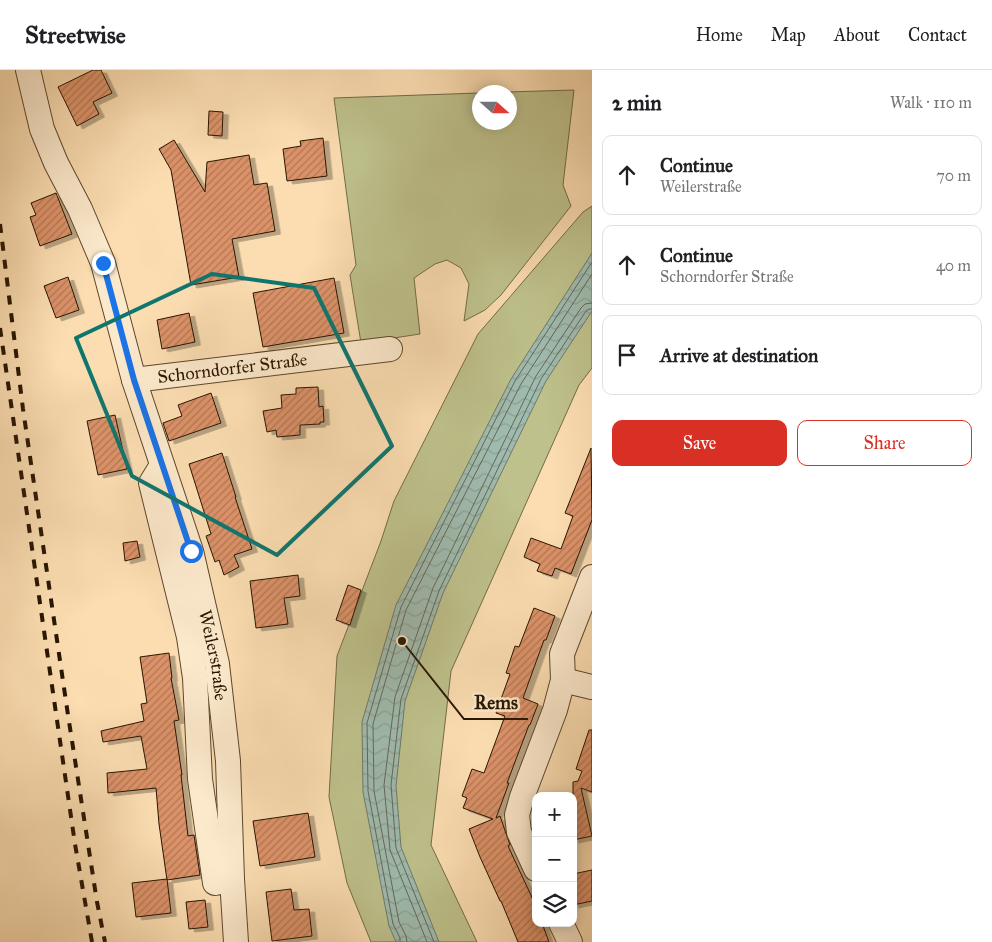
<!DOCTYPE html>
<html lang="en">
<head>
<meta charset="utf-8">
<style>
	body { margin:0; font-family:"IM FELL Great Primer",serif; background:#f2f2f2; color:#202124 }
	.controls { position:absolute; right:15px; bottom:15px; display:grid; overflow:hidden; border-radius:10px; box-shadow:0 2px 12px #0003 }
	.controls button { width:45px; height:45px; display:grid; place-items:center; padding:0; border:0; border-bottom:1px solid #e0e0e0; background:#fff; color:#202124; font:25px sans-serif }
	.compass { position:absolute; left:472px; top:15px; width:45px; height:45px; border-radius:50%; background:#fff; box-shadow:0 2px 12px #0003; rotate:111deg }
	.stop { position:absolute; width:15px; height:15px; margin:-11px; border:4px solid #1a73e8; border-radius:50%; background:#fff }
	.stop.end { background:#1a73e8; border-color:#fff; box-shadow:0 1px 5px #0008 }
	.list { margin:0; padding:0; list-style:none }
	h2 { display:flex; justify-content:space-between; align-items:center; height:65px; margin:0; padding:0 20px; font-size:21px }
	h2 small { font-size:16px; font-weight:400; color:#757577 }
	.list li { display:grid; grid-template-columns:32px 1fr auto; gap:15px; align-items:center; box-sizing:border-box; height:80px; margin:0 10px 10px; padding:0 10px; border:1px solid #e0e0e0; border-radius:10px }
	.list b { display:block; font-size:19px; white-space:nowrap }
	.list p { margin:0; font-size:16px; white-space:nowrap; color:#757577 }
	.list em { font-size:16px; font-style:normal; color:#757577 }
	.actions { display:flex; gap:10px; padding:15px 20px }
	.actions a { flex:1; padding:11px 0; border:1px solid #d93025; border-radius:10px; text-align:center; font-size:18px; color:#d93025 }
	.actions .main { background:#d93025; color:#fff }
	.icon { flex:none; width:28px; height:28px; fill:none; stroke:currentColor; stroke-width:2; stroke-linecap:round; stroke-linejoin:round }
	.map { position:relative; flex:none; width:592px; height:872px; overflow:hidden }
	header { display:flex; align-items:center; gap:30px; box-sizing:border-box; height:70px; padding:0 25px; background:#fff; border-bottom:1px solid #e0e0e0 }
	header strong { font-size:24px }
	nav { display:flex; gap:28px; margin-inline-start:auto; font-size:18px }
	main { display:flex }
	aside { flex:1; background:#fff }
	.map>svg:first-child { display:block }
	.green { fill:#bec18c; stroke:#736b46 }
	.water { fill:url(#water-waves); stroke:#6f7969 }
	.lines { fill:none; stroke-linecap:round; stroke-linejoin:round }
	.shore { stroke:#646858; stroke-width:1 }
	.building { fill:url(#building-hatch); stroke:#281500; filter:url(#shadow) }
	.minor-casing { stroke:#5d472c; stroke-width:26 }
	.minor { stroke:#fce9cc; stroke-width:24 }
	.rail { stroke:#281500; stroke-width:4; stroke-dasharray:9 9; stroke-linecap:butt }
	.route { stroke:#1a73e8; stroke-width:6 }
	.marked { fill:none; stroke:#0f766e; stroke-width:4; stroke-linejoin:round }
	.labels { text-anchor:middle; stroke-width:5; stroke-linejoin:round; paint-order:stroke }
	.street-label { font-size:18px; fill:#281500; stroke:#fce9cc }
	.leader { fill:none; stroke:#281500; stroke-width:2 }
	.callout-dot { fill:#281500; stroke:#fce9cc; stroke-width:2 }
	.callout-label { font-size:19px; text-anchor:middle; font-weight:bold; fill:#281500; stroke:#fce9cc; stroke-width:5; stroke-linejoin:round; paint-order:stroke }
</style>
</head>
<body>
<header>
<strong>Streetwise</strong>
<nav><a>Home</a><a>Map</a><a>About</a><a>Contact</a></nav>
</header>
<main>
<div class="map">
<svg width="592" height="872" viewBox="0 0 592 872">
	<defs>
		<pattern id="water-waves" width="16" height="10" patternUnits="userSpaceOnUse" patternTransform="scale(1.25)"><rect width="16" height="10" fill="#9fbbaf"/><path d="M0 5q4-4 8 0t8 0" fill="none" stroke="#89a095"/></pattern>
		<pattern id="building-hatch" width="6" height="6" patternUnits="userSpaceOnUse" patternTransform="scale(1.25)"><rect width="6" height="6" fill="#dc9269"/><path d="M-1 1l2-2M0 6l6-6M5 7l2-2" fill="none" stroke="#b27654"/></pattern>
		<filter id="shadow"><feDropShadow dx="5.5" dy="3" stdDeviation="0" flood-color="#0004"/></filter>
	</defs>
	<rect width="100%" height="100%" fill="#fbddb1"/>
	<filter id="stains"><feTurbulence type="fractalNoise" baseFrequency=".004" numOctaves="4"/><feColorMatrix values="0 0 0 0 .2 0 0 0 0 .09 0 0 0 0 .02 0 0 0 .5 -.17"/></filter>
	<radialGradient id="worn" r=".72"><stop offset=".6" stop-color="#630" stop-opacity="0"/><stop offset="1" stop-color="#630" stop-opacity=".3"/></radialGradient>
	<g class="green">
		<path d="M574 20 563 115 571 136 501 225 485 240 464 251 469 214 461 198 447 190 435 194 414 208 420 264 361 273 350 205 356 195 334 28 479 23 480 52H510V22H507Z"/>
		<path d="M592 136V298L579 315 451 601 431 775 477 872H371L347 813 329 727 337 586 381 471 394 431 478 264 583 142Z"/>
	</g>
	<path class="water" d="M592 183V241L546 311 443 523 405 631 396 716 401 777 439 872H396L389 856 363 722 362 652 396 535 511 309Z"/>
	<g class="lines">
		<g class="shore">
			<path d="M400 872V868L393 854 368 721 367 653 401 537 515 311 592 192"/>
			<path d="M407 872 406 866 399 852 374 721 373 654 406 540 521 314 592 204"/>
			<path d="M427 872 390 780 384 715 395 627 433 518 536 306 581 238 585 234 592 233"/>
			<path d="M434 872 396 778 391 715 401 629 439 521 541 309 586 241 589 239H592"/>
		</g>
	</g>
	<g class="building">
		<path d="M93 0H101L112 23 93 32 99 44 77 56 58 17Z"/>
		<path d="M209 41 223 42 222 66 208 65Z"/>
		<path d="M323 68 327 106 287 111 283 79 301 76 300 71Z"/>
		<path d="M174 70 205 122 207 92 249 85 254 115 267 113 275 161 232 169 239 207 191 215 171 100 159 79Z"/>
		<path d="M56 123 72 164 40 176 30 147 36 145 31 133Z"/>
		<path d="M68 207 79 240 56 248 44 216Z"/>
		<path d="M334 208 344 263 263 277 253 223Z"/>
		<path d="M189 243 195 272 162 279 157 250Z"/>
		<path d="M318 317 319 337 323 336 324 352H320V354L300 355V365L277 367 276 360 267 362 263 341 282 338 281 325 296 324V318Z"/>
		<path d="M211 323 221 353 169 371 163 353 182 346 178 335Z"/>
		<path d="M115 345 127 399 98 405 87 351Z"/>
		<path d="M591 378 592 450 571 504 555 498 552 506 537 501 540 494 524 487 531 468 561 479 573 446 565 443Z"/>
		<path d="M222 383 236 427H235L252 479 234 485 239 497 224 505 219 490 215 492 206 466 211 464 189 394Z"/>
		<path d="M137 471 140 487 125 491 123 473Z"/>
		<path d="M298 505 300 526 284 528 288 554 256 558 250 511Z"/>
		<path d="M348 515 361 520 350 555 336 550Z"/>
		<path d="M534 538 555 546 546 570H544L523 628 538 634 530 655H529L507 713H509L496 748 500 746 510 775 508 776 536 836V853H542L549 872H518L501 831H500L480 787 469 759 493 749 463 738 467 728 462 726 472 699 484 703 505 646 496 643 510 604 506 603 515 576 519 577Z"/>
		<path d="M169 583 172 608H171L179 650 174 651 182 705H181L188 766 194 765 200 805 167 810 159 754 156 718 108 723 107 703 147 699 141 666 103 672 101 661 144 651 141 634 147 633 140 587Z"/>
		<path d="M589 660H592V722L581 718 592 766 573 770V712L578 711 582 701 576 699Z"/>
		<path d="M308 743 315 787 260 796 253 751Z"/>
		<path d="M592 800V831L573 835V804Z"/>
		<path d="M167 809 171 843 136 847 132 813Z"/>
		<path d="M291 819 294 840 309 839 312 866 272 871 266 822Z"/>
		<path d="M205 830 208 857 189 859 186 832Z"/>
	</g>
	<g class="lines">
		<g class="minor-casing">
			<g id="minor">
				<path id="s1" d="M28 0 42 59 56 93 80 139 103 193 134 310 191 481 217 594 228 691 232 809 236 872"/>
				<path id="s2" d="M134 310 390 279"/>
				<path d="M162 395 151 413 189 567 195 608 200 709 215 813 232 809"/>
				<path d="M563 610 592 617"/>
				<path d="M536 799 519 762 517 745 522 727 555 640 563 610 562 584 592 507"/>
				<path d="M561 853 570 872"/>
			</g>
		</g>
		<use href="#minor" class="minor"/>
		<g class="rail">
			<path d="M0 154 23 339 68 645 97 832 105 872"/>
			<path d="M0 258 75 774 92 872"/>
		</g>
	</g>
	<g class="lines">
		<path class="route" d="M103 193 134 310 191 481"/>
	</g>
	<path class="marked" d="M212 204 314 218 392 376 277 485 132 406 76 268Z"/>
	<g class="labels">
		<g class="street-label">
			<text dy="6" stroke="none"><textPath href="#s2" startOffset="99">Schorndorfer Straße</textPath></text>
			<text dy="6" stroke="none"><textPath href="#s1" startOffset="616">Weilerstraße</textPath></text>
		</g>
	</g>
	<path class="leader" d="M402 571L464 649H528"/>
	<circle class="callout-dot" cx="402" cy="571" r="5"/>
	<g class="callout-label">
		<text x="496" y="639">Rems</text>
	</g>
	<rect width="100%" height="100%" filter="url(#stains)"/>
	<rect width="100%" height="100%" fill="url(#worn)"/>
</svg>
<div class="controls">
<button>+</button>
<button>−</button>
<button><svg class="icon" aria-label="layers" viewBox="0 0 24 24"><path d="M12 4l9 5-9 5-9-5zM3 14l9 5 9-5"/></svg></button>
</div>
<svg class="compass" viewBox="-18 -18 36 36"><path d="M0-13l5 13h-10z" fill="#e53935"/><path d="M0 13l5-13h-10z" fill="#757577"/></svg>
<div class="stop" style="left:191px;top:481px"></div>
<div class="stop end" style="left:103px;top:193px"></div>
</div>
<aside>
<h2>2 min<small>Walk · 110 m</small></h2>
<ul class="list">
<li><svg class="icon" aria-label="ahead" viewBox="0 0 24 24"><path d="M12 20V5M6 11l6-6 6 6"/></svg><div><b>Continue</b><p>Weilerstraße</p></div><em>70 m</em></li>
<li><svg class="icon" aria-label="ahead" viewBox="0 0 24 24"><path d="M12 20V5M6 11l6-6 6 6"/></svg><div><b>Continue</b><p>Schorndorfer Straße</p></div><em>40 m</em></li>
<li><svg class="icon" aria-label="arrive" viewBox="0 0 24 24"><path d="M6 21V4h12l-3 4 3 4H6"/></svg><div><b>Arrive at destination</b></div></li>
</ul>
<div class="actions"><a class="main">Save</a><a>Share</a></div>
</aside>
</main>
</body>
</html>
